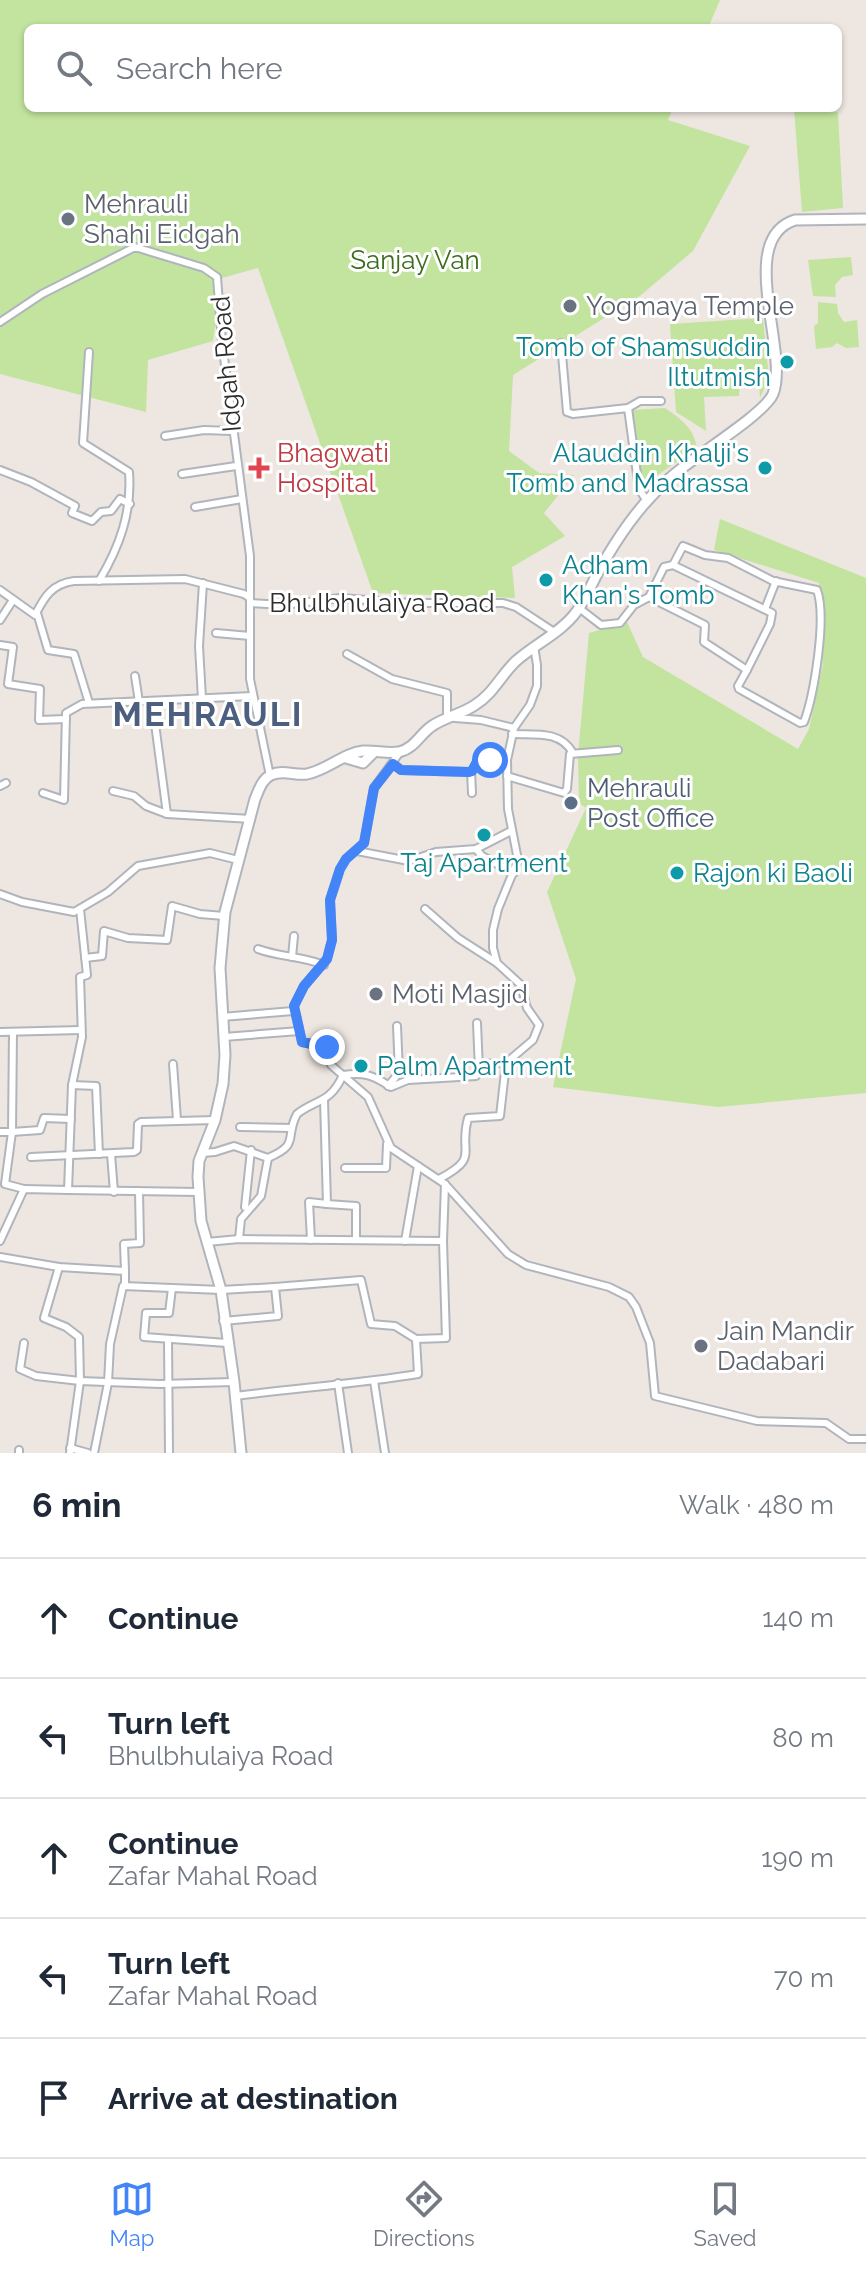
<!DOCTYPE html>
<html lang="en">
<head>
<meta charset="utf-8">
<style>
	body { margin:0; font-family:Raleway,sans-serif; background:#f2f2f3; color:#1f2937 }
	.stop { position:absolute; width:24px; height:24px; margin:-18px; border:6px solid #4385f9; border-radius:50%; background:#fff }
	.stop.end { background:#4385f9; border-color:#fff; box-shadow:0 2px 8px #0008 }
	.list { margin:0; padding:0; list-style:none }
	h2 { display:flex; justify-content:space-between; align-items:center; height:104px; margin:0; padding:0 32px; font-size:34px }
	h2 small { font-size:26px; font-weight:400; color:#747a83 }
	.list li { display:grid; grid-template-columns:52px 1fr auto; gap:24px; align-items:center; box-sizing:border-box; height:120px; padding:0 32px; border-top:2px solid #e0e1e3 }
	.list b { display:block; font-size:30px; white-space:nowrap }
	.list p { margin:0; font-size:26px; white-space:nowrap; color:#747a83 }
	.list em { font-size:26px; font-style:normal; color:#747a83 }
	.icon { flex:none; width:44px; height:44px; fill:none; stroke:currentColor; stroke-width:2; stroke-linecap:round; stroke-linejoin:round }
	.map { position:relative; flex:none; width:866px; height:1453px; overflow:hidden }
	.search { position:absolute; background:#fff; box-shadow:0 2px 6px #0004; left:24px; right:24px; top:24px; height:88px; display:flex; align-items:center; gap:20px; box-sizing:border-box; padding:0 28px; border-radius:12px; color:#747a83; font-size:30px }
	.sheet { height:704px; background:#fff }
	nav { display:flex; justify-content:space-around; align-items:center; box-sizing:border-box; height:112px; border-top:2px solid #e0e1e3; background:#fff; font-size:22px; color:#747a83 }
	nav a { display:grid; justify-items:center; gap:4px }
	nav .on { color:#4385f9 }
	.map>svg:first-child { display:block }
	.green { fill:#c2e49e }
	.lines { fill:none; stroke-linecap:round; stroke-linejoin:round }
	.street-casing { stroke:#b0b5bd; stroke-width:10 }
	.secondary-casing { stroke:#b0b5bd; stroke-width:13 }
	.street { stroke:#fff; stroke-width:6 }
	.secondary { stroke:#fff; stroke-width:9 }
	.route { stroke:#4385f9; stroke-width:10 }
	.worship-dot { fill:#6b7280; stroke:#fff; stroke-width:3 }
	.culture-dot { fill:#0f9aa8; stroke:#fff; stroke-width:3 }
	.health-dot { fill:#e0444e; stroke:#fff; stroke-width:3 }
	.service-dot { fill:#5c6f8a; stroke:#fff; stroke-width:3 }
	.labels { text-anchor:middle; stroke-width:6; stroke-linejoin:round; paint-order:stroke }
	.worship-label { font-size:26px; fill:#5b616d; stroke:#fff; text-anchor:start }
	.park-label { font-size:26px; fill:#3b6c1c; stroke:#fff }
	.culture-label { font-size:26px; fill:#0d838f; stroke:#fff; text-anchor:start }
	.street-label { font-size:26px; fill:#2d2d2d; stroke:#fff }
	.health-label { font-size:26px; fill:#be3a42; stroke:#fff; text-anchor:start }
	.service-label { font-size:26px; fill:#4e5e75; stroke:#fff; text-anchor:start }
	.district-label { font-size:34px; font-weight:bold; letter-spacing:2px; fill:#4d5f7f; stroke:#fff }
</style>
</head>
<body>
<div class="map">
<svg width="866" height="1453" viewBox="0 0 866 1453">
	<rect width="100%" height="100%" fill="#eee6e0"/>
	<g class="green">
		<path d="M0 0H720L708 28H28V108H673L668 120 750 146 693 251 641 295 513 375 509 451 539 473 574 475 544 513 565 536 512 567 515 598 373 593 258 268 222 278 213 341 148 360 146 412 0 374Z"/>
		<path d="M794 109 838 112 843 208 802 212Z"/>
		<path d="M851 257 853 275 842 277 835 285 836 297 813 296 808 260Z"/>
		<path d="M818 302 837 304 838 313 844 322 857 320 859 347 846 348 837 343 832 347 816 349 814 326 818 323Z"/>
		<path d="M763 318 769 378 760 398 759 384H740L739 396 704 397 706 431 676 412 670 324Z"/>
		<path d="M665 408C682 420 693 427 697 448L643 485 632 410Z"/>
		<path d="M720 519 866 578V1093L718 1107 553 1087 576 979 547 892 586 808 579 803 578 755 589 633 627 622 643 657 798 749 809 729 823 664 817 634 819 583 714 550Z"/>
	</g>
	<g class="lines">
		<g class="street-casing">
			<g id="street">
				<path d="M0 322 42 294 135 247 204 268 217 277 222 342 250 556V679L270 776"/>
				<path d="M561 343 567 412 573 414 628 408 639 489 647 501"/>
				<path d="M89 352 83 443 129 472C132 512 120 546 99 581"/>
				<path d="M628 408 640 401H661"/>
				<path d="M165 436 204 430 232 431"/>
				<path d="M0 470 31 482 75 506 72 513 92 521 101 512 111 511 120 499 130 504"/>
				<path d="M182 474 236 466"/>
				<path d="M195 507 242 499"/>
				<path d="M0 590 35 615C44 598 51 584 74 581L185 579 244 594 250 598"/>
				<path d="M649 597 705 625 704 642 747 670 738 686 739 689 800 723 804 722C814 695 827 618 817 590L773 581 728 558 705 555 683 546 673 565"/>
				<path d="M250 603 284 605 340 598 409 603H503L516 607 554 632"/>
				<path d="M579 608 601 625 620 623 634 605 649 597 664 567 673 565 772 613 770 624 747 670"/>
				<path d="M765 609 776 581"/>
				<path d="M37 613 48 650 74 654 89 703"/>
				<path d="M0 620 13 600"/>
				<path d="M216 633 250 636"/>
				<path d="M0 645 13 647 8 684 40 689 39 720 66 719"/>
				<path d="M347 654 392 679 447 693V719"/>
				<path d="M135 676 139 702"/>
				<path d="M202 699 199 646 203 583"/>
				<path d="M152 701 167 814"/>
				<path d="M455 718 481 720 514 728"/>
				<path d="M512 734C535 735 560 730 573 753"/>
				<path d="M400 752 374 788 364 843 346 859 340 869 330 900 332 940 327 959 304 986 294 1006 302 1042 327 1047 331 1065 368 1097 391 1148 445 1184 508 1254 526 1265 609 1287 629 1297 636 1307 650 1343 655 1396 757 1421 826 1423 849 1439H866"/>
				<path d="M393 764 401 770 469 772 472 771 478 760H507"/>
				<path d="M471 771 472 793"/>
				<path d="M507 776 564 793 567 789 570 754 618 750"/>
				<path d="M0 786 6 783"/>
				<path d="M113 791 134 796 146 806 167 814 251 819"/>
				<path d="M43 793 64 800 66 713 82 704 252 696"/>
				<path d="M476 849 482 856 514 873"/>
				<path d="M357 851 409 861 436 852 476 849 511 831"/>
				<path d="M0 894 22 902 74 912 108 892 138 866 210 853 238 860"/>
				<path d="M80 909 87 975 80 977 82 1037 72 1085 68 1190 198 1192"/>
				<path d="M425 909 458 938 497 963"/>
				<path d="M258 949C279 957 302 956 324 965"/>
				<path d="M292 957 294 936"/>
				<path d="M85 958 102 956 104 931 128 938 167 940 172 906 200 914 224 916"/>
				<path d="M222 1017 293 1011"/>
				<path d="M0 1032 81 1030"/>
				<path d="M13 1032 12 1132 40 1130 44 1118 71 1119"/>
				<path d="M224 1037 299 1031"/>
				<path d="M173 1064 177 1120"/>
				<path d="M479 1064 506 1063"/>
				<path d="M72 1085 96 1086 99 1154"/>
				<path d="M388 1086 399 1073 397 1026"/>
				<path d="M324 1100 327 1204 356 1206V1240"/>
				<path d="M240 1127 292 1128"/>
				<path d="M0 1132H12L5 1184 24 1189"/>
				<path d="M202 1153 215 1152 234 1146 268 1158C301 1144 284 1138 297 1114 316 1099 330 1104 343 1075 364 1072 373 1075 391 1087L408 1080 476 1076 479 1070 477 1023"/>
				<path d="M111 1154 114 1192"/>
				<path d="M31 1157 134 1152 137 1150 138 1124 141 1122 215 1120"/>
				<path d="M345 1168H386L387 1144"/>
				<path d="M439 1179C481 1157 458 1154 468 1118L500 1116 506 1063 533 1040 539 1025 527 1008 521 985 497 963 493 948V930L498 909 518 860 508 809 507 760 514 728 530 705 537 686V665L534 646"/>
				<path d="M245 1207 251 1150"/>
				<path d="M239 1239 241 1219 261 1196 268 1158"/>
				<path d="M311 1240 309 1202 327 1204"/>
				<path d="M0 1241 24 1189 68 1190"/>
				<path d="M405 1241 418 1166"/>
				<path d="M207 1242 239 1239 443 1241"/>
				<path d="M0 1257 59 1267 125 1271V1285"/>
				<path d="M125 1271 124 1244 140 1243 139 1191"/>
				<path d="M172 1288 169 1313H146L144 1337 227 1343"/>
				<path d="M223 1321 278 1316 275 1287 361 1280 371 1324 395 1326 416 1339 418 1374C357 1384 296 1388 236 1396"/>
				<path d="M168 1339 169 1453"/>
				<path d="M416 1339 446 1338 443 1241 445 1184"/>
				<path d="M24 1343 20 1369 36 1376 80 1381 79 1337 66 1327 44 1318 59 1267"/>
				<path d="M374 1381 385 1453"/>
				<path d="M338 1383 348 1453"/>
				<path d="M70 1448 88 1453"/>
				<path d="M19 1453V1450"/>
				<path d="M70 1453 80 1381 160 1384 234 1382"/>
				<path d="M94 1453 108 1383 110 1344 123 1286 221 1290 275 1287"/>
			</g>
		</g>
		<g class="secondary-casing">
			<g id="secondary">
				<path d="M346 758 363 763 373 753"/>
				<path d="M241 1453 234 1382 221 1290 201 1221 198 1177 199 1161 215 1120 223 1084 225 1055 220 968 225 912 255 799C259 790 262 779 271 775 283 769 295 776 307 774 327 770 344 753 363 751 375 750 387 754 399 752 415 748 420 734 432 726 445 717 462 714 475 705 494 693 501 675 516 661 535 644 562 632 577 611 585 600 591 586 597 574 617 538 639 505 670 478 691 458 764 415 773 394 790 352 735 239 795 220L866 219"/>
			</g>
		</g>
		<use href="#street" class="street"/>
		<use href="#secondary" class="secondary"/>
	</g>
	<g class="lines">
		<path class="route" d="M327 1047 302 1042 294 1006 304 986 327 959 332 940 330 900 340 869 346 859 364 843 374 788 393 764 401 770 469 772 472 771 478 760H490"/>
	</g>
	<g class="worship-dot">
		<circle cx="68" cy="219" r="8"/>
		<circle cx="570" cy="306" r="8"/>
		<circle cx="376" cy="994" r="8"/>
		<circle cx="701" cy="1346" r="8"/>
	</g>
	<g class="culture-dot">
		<circle cx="787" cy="362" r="8"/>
		<circle cx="765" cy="468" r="8"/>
		<circle cx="546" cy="580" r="8"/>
		<circle cx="484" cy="835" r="8"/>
		<circle cx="677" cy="873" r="8"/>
		<circle cx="361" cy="1066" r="8"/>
	</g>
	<path class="health-dot" d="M255 456h8v8h8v8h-8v8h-8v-8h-8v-8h8z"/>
	<circle class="service-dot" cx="571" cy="803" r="8"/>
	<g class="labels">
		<g class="worship-label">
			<text x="84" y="213">Mehrauli<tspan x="84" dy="30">Shahi Eidgah</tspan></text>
			<text x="586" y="315">Yogmaya Temple</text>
			<text x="392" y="1003">Moti Masjid</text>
			<text x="717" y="1340">Jain Mandir<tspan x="717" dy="30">Dadabari</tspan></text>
		</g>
		<g class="park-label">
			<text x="415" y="269">Sanjay Van</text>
		</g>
		<g class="culture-label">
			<text x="771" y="356" text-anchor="end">Tomb of Shamsuddin<tspan x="771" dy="30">Iltutmish</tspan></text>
			<text x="749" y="462" text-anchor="end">Alauddin Khalji's<tspan x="749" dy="30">Tomb and Madrassa</tspan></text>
			<text x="562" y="574">Adham<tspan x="562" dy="30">Khan's Tomb</tspan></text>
			<text x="484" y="872" text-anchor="middle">Taj Apartment</text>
			<text x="693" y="882">Rajon ki Baoli</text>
			<text x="377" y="1075">Palm Apartment</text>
		</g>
		<g class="street-label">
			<text transform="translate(226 364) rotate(-95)" y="9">Idgah Road</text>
			<text x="382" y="612">Bhulbhulaiya Road</text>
		</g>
		<g class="health-label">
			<text x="277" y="462">Bhagwati<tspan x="277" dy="30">Hospital</tspan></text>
		</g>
		<g class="service-label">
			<text x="587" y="797">Mehrauli<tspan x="587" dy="30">Post Office</tspan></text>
		</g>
		<g class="district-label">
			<text x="208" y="726">MEHRAULI</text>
		</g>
	</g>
</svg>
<div class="stop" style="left:490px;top:760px"></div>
<div class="stop end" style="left:327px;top:1047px"></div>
<div class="search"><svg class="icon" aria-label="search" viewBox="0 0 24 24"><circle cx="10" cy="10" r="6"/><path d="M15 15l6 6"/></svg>Search here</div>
</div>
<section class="sheet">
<h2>6 min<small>Walk · 480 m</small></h2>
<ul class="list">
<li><svg class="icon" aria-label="ahead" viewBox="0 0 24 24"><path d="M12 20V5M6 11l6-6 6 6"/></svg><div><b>Continue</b></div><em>140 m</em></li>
<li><svg class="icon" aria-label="left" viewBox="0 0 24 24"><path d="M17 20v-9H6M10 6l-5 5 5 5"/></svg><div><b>Turn left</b><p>Bhulbhulaiya Road</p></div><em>80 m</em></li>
<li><svg class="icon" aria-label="ahead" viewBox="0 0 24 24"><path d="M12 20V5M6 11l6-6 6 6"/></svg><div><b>Continue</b><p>Zafar Mahal Road</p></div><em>190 m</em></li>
<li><svg class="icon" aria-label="left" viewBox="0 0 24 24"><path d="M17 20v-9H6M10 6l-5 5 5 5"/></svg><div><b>Turn left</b><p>Zafar Mahal Road</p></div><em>70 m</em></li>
<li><svg class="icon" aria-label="arrive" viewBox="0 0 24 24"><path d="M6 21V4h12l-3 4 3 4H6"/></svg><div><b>Arrive at destination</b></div></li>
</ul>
</section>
<nav>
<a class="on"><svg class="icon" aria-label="map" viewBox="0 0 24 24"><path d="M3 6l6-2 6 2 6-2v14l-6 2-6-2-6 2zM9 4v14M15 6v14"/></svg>Map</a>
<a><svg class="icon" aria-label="directions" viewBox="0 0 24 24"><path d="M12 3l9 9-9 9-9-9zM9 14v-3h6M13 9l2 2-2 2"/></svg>Directions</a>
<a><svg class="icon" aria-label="saved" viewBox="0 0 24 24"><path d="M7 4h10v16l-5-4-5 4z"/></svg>Saved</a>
</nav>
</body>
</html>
